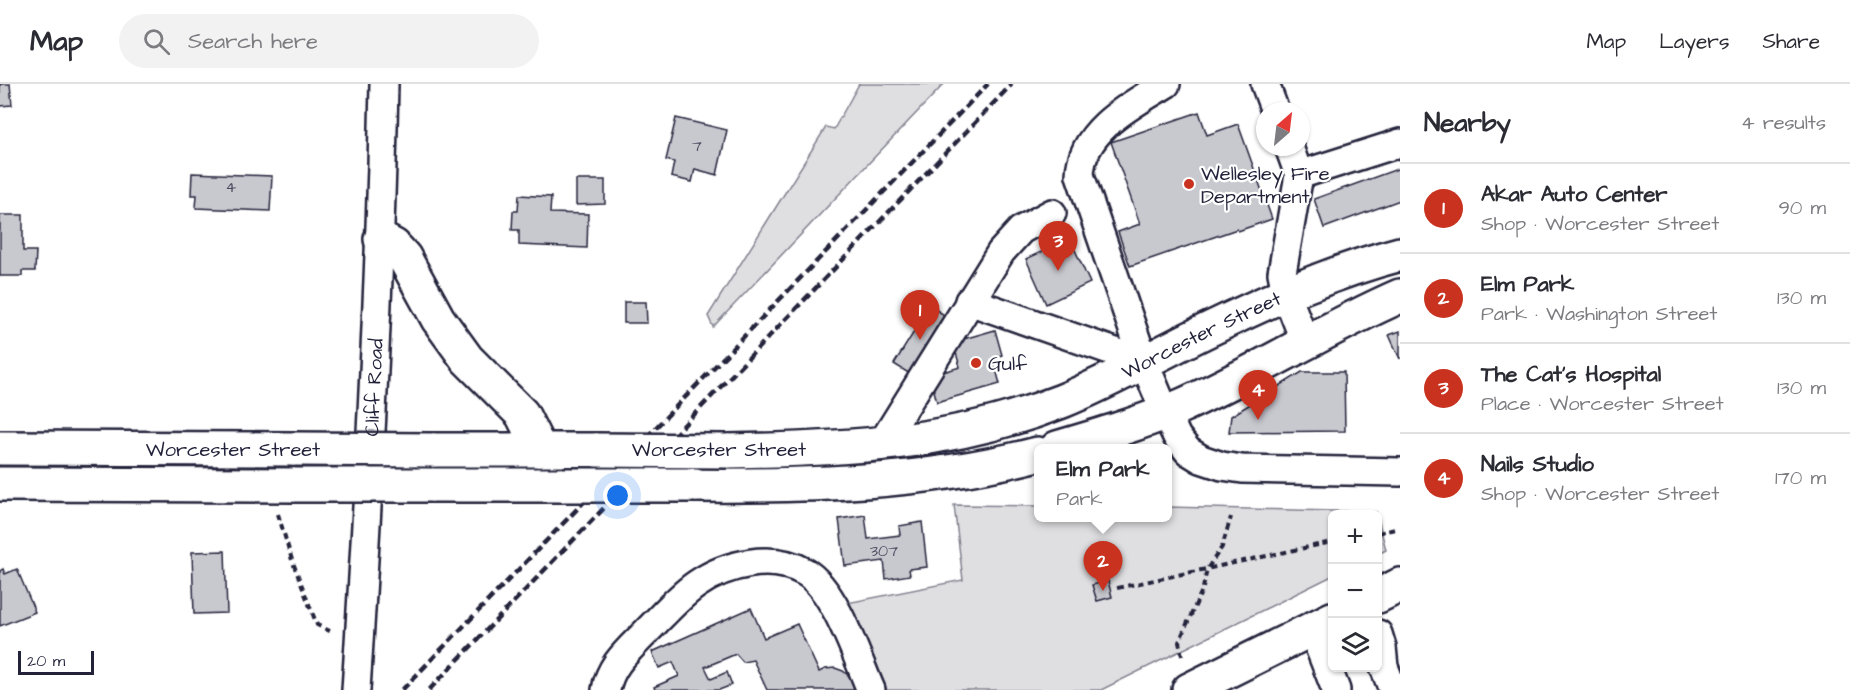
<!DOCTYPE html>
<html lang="en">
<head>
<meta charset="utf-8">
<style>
	body { margin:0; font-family:"Architects Daughter",sans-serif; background:#f2f2f3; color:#2b2b33 }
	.controls { position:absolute; right:18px; bottom:18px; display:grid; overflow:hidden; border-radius:9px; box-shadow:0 2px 4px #0004 }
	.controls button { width:54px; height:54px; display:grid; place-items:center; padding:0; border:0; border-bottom:2px solid #e1e1e2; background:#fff; color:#2b2b33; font:30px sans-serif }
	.compass { position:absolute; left:1256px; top:18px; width:54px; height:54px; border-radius:50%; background:#fff; box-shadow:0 2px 4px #0004; rotate:28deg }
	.scale { position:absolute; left:18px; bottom:15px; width:76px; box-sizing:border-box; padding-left:6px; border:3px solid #22223b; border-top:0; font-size:16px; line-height:21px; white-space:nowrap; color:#22223b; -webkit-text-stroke:4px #fff; paint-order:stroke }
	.you { position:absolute; left:618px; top:412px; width:21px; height:21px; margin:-15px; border:4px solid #fff; border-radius:50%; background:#1a73e8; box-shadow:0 0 0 9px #1a73e833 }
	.badge { display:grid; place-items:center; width:39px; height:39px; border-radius:50%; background:#c8321e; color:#fff; font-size:20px; font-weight:700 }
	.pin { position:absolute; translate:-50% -50px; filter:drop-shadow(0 2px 3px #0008) }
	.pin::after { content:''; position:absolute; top:32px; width:21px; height:18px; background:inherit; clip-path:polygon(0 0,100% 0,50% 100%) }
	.popup { position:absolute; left:1034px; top:360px; width:138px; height:78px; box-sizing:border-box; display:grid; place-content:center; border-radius:9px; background:#fff; filter:drop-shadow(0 2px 4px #0005); font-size:20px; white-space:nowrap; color:#7c7c81 }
	.popup b { font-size:22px; color:#2b2b33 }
	.popup::after { content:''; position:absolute; left:50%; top:100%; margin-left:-12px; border:12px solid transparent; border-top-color:#fff }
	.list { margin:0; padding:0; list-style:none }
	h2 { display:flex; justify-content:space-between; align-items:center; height:78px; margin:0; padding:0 24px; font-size:26px }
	h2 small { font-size:20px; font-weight:400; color:#7c7c81 }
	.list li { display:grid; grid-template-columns:39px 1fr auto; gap:18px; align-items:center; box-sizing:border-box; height:90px; padding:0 24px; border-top:2px solid #e1e1e2 }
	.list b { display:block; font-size:22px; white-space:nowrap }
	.list p { margin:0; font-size:20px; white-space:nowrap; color:#7c7c81 }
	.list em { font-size:20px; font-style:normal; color:#7c7c81 }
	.icon { flex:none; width:33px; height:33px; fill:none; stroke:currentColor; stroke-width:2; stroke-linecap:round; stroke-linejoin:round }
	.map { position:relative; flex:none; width:1400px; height:606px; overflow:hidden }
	header { display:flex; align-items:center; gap:36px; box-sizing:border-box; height:84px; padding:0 30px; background:#fff; border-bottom:2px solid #e1e1e2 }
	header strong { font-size:28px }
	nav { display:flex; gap:33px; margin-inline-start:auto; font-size:21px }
	.search { width:420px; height:54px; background:#f2f2f3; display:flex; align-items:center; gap:15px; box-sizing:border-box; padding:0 21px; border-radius:33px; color:#7c7c81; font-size:22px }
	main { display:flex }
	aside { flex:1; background:#fff }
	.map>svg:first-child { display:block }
	.green { fill:#dfdfe2; stroke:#80808e; stroke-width:1.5 }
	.building { fill:#c8c8cf; stroke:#22223b; stroke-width:1.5 }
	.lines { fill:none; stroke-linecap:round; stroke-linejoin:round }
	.minor-casing { stroke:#22223b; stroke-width:32 }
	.major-casing { stroke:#22223b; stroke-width:38 }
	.highway-casing { stroke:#22223b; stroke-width:38 }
	.path { stroke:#22223b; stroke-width:4; stroke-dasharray:6 4.5; stroke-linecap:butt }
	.minor { stroke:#fff; stroke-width:27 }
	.major { stroke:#fff; stroke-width:33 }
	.highway { stroke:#fff; stroke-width:33 }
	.rail { stroke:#22223b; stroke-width:4.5; stroke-dasharray:9 4.5; stroke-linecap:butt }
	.highway-bridge-casing { stroke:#22223b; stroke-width:38; stroke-linecap:butt }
	.highway-bridge { stroke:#fff; stroke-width:33 }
	.poi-dot { fill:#c8321e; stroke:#fff; stroke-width:2 }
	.labels { text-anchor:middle; stroke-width:4.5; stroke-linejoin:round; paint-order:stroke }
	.number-label { font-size:16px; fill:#4c4c60 }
	.poi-label { font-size:20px; fill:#22223b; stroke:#fff; text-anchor:start }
	.street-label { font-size:20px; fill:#22223b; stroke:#fff }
</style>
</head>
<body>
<header>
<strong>Map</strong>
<div class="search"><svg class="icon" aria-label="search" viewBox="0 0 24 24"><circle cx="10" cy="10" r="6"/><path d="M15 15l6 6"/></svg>Search here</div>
<nav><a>Map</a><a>Layers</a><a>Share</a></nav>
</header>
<main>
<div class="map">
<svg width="1400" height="606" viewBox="0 0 1400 606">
	<rect width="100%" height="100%" fill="#fff"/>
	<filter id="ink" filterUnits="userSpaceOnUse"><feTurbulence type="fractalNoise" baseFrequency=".0167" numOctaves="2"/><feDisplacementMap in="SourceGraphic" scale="12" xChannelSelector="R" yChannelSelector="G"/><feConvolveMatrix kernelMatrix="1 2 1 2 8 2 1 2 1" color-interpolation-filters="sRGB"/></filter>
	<g filter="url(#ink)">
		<g class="green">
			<path d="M859 0H944L713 243 708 232 826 43 834 45Z"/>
			<path d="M954 421 1038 422V434H1168V423L1376 428 1377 430H1332V492L1101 606H885L847 519 963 496Z"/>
			<path d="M1378 434 1386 466 1378 470Z"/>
		</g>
		<g class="building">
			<path d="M0 0H10L12 21 0 22Z"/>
			<path d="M1199 28 1207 51 1238 40 1272 135 1238 147 1237 145 1130 182 1118 148 1140 140 1111 58Z"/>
			<path d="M676 34 727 46 717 91 695 85 692 98 671 93 674 78 666 76Z"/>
			<path d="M1400 84V116L1324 144 1314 115Z"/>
			<path d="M192 89 272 92 270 127 196 124 197 111H191Z"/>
			<path d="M576 96H605V120L576 121Z"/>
			<path d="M519 111 551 113 550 129 588 130 587 164 519 161V146H512L513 127H518Z"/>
			<path d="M0 131H23V167H36L35 187H22V192H0Z"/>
			<path d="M1070 155 1090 199 1046 220 1026 175Z"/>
			<path d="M624 218H646L647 239H624Z"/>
			<path d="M930 222 946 232 910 290 894 280Z"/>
			<path d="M995 246 1002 271 993 274 1000 300 937 318 930 292 960 283 953 258Z"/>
			<path d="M1400 247V275L1389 251Z"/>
			<path d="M1302 288H1344L1345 347 1229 348 1231 332Z"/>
			<path d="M865 431 868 455 900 451 899 442 922 438 927 483 909 485 910 491 886 495 884 477 845 482 839 435Z"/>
			<path d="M225 467 227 529 194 530 192 468Z"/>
			<path d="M3 485 5 490 17 485 35 528 0 542V487Z"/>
			<path d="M1108 497 1112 513 1097 517 1092 501Z"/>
			<path d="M751 524 764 554 797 540 819 588 825 585 835 584 843 587 850 593 855 606H767L753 576 743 578 736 570 705 583 711 595 727 588 732 601 719 606H655L654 603 679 592 673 578 659 584 652 568Z"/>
		</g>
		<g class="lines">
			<g class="minor-casing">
				<g id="minor">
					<path d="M1166 0C1133 20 1081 46 1080 91L1144 278 1165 328 1177 353 1188 367 1201 375 1222 382 1242 385 1400 388"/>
					<path d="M1265 0 1275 27"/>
					<path d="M1289 63 1299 91"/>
					<path d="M1299 91 1282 189 1286 209 1305 258"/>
					<path d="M1299 91 1400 59"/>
					<path d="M969 217 1144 278"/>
					<path d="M881 361 1001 168 1021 146 1052 129"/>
					<path d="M1312 545 1336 606"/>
					<path d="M1378 550 1382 563 1384 583 1393 606"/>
					<path id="s1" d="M356 606C369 404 380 202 384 0"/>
					<path d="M606 606C610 580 630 565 647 547 663 531 678 513 697 500 726 480 772 469 805 488 835 505 857 574 871 606"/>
				</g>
			</g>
			<g class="major-casing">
				<g id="major">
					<path d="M1378 512 1400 501"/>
					<path d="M1189 606 1332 535"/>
				</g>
			</g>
			<g class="highway-casing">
				<g id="highway">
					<path d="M381 155 394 162 404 173 438 235 467 275 522 330 540 366"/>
					<path d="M0 364 295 365"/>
					<path d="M1057 364C1098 352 1139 340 1179 323 1254 290 1324 245 1400 212"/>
					<path d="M432 366H597"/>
					<path id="s2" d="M727 367C845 365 950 361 1062 317 1114 296 1163 267 1214 243 1274 214 1335 187 1400 170"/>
					<path d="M0 400 295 401"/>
					<path d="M430 401H563"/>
					<path d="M695 401C811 402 925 399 1038 370"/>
				</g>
			</g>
			<g class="path">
				<path d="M278 430 292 476 317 541 334 549"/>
				<path d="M1378 449 1395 445"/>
				<path d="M1117 504 1332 458"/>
				<path d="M1182 572 1179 558 1203 504 1207 485 1222 463 1231 433"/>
			</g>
			<use href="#minor" class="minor"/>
			<use href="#major" class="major"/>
			<use href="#highway" class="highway"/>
			<g class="rail">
				<path d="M402 606 988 0"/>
				<path d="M429 606 1012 0"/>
			</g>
			<g class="highway-bridge-casing">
				<g id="highway-bridge">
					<path d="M295 365 432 366"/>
					<path d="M597 366 727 367"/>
					<path d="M295 401H430"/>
					<path d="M563 401H695"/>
				</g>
			</g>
			<use href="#highway-bridge" class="highway-bridge"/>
		</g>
	</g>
	<g class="poi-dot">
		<circle cx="1189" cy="100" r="6"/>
		<circle cx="976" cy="279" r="6"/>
	</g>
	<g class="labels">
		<g class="number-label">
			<text x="697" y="67">7</text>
			<text x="231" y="108">4</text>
			<text x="884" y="472">307</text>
		</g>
		<g class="poi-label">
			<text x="1201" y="96">Wellesley Fire<tspan x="1201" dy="23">Department</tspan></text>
			<text x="988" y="286">Gulf</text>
		</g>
		<g class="street-label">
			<text dy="7" stroke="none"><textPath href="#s2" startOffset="495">Worcester Street</textPath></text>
			<text dy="7" stroke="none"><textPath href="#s1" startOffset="303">Cliff Road</textPath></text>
			<text x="233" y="372">Worcester Street</text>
			<text x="719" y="372">Worcester Street</text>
		</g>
	</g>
</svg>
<div class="controls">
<button>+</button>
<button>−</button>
<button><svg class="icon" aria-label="layers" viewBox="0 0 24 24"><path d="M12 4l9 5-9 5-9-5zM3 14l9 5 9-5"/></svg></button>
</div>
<svg class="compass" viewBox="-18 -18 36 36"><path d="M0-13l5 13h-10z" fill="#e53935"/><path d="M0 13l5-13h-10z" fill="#7c7c81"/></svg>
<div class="scale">20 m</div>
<div class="you"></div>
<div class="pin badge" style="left:920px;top:256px">1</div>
<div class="pin badge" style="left:1103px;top:507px">2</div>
<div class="popup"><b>Elm Park</b>Park</div>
<div class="pin badge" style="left:1058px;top:187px">3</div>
<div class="pin badge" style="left:1258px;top:336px">4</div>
</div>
<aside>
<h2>Nearby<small>4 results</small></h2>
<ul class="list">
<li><span class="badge">1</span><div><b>Akar Auto Center</b><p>Shop · Worcester Street</p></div><em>90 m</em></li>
<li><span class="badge">2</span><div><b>Elm Park</b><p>Park · Washington Street</p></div><em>130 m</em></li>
<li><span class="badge">3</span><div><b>The Cat's Hospital</b><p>Place · Worcester Street</p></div><em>130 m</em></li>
<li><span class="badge">4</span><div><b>Nails Studio</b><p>Shop · Worcester Street</p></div><em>170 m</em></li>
</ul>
</aside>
</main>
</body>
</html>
